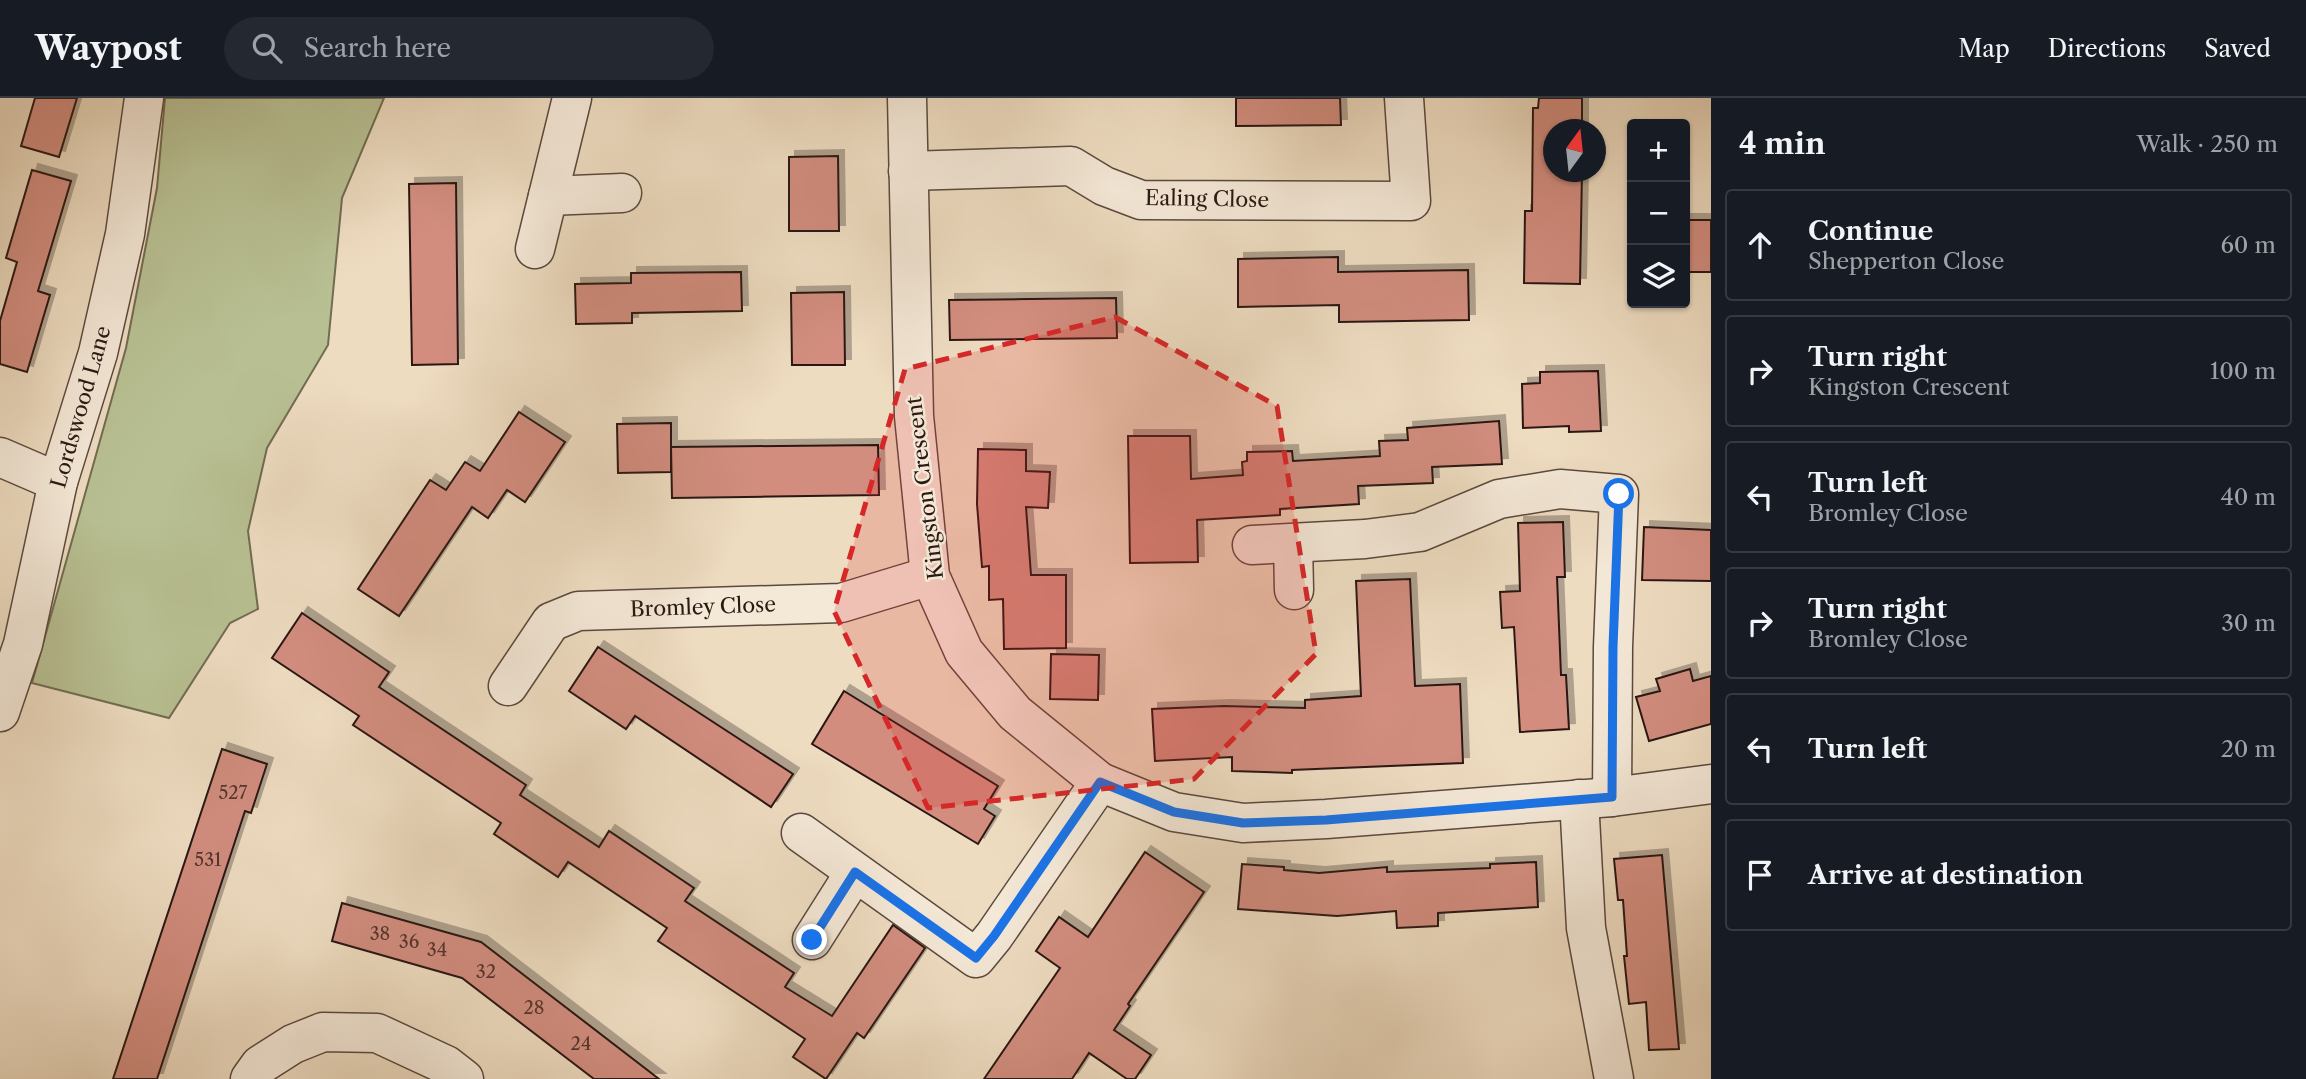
<!DOCTYPE html>
<html lang="en">
<head>
<meta charset="utf-8">
<style>
	body { margin:0; font-family:"Libre Caslon Text",serif; background:#242831; color:#f1f3f6 }
	.controls { position:absolute; right:21px; top:21px; display:grid; overflow:hidden; border-radius:7px; box-shadow:0 2px 5px #0004 }
	.controls button { width:63px; height:63px; display:grid; place-items:center; padding:0; border:0; border-bottom:2px solid #363941; background:#171b24; color:#f1f3f6; font:35px sans-serif }
	.compass { position:absolute; left:1543px; top:21px; width:63px; height:63px; border-radius:50%; background:#171b24; box-shadow:0 2px 5px #0004; rotate:15deg }
	.stop { position:absolute; width:21px; height:21px; margin:-16px; border:5px solid #1a73e8; border-radius:50%; background:#fff }
	.stop.end { background:#1a73e8; border-color:#fff; box-shadow:0 2px 7px #0008 }
	.list { margin:0; padding:0; list-style:none }
	h2 { display:flex; justify-content:space-between; align-items:center; height:91px; margin:0; padding:0 28px; font-size:30px }
	h2 small { font-size:23px; font-weight:400; color:#9ea1a6 }
	.list li { display:grid; grid-template-columns:46px 1fr auto; gap:21px; align-items:center; box-sizing:border-box; height:112px; margin:0 14px 14px; padding:0 14px; border:2px solid #363941; border-radius:7px }
	.list b { display:block; font-size:26px; white-space:nowrap }
	.list p { margin:0; font-size:23px; white-space:nowrap; color:#9ea1a6 }
	.list em { font-size:23px; font-style:normal; color:#9ea1a6 }
	.icon { flex:none; width:38px; height:38px; fill:none; stroke:currentColor; stroke-width:2; stroke-linecap:round; stroke-linejoin:round }
	.map { position:relative; flex:none; width:1711px; height:981px; overflow:hidden }
	header { display:flex; align-items:center; gap:42px; box-sizing:border-box; height:98px; padding:0 35px; background:#171b24; border-bottom:2px solid #363941 }
	header strong { font-size:33px }
	nav { display:flex; gap:38px; margin-inline-start:auto; font-size:24px }
	.search { width:490px; height:63px; background:#242831; display:flex; align-items:center; gap:18px; box-sizing:border-box; padding:0 24px; border-radius:38px; color:#9ea1a6; font-size:26px }
	main { display:flex }
	aside { flex:1; background:#171b24 }
	.map>svg:first-child { display:block }
	.green { fill:#b8c093; stroke:#716c52; stroke-width:2 }
	.building { fill:#d28d7f; stroke:#2a1812; stroke-width:2; filter:url(#shadow) }
	.lines { fill:none; stroke-linecap:round; stroke-linejoin:round }
	.minor-casing { stroke:#5b493e; stroke-width:41 }
	.minor { stroke:#f4e8d7; stroke-width:38 }
	.route { stroke:#1a73e8; stroke-width:9 }
	.marked { fill:#d62828; fill-opacity:0.2; stroke:#d62828; stroke-width:5; stroke-dasharray:14 9; stroke-linejoin:round }
	.labels { text-anchor:middle; stroke-width:5; stroke-linejoin:round; paint-order:stroke }
	.number-label { font-size:18px; fill:#54352d }
	.street-label { font-size:21px; fill:#2a1812; stroke:#f4e8d7 }
</style>
</head>
<body>
<header>
<strong>Waypost</strong>
<div class="search"><svg class="icon" aria-label="search" viewBox="0 0 24 24"><circle cx="10" cy="10" r="6"/><path d="M15 15l6 6"/></svg>Search here</div>
<nav><a>Map</a><a>Directions</a><a>Saved</a></nav>
</header>
<main>
<div class="map">
<svg width="1711" height="981" viewBox="0 0 1711 981">
	<defs>
		<filter id="shadow"><feDropShadow dx="6" dy="-6" stdDeviation="0" flood-color="#0004"/></filter>
	</defs>
	<rect width="100%" height="100%" fill="#eedcc1"/>
	<filter id="stains"><feTurbulence type="fractalNoise" baseFrequency=".00286" numOctaves="4"/><feColorMatrix values="0 0 0 0 .2 0 0 0 0 .09 0 0 0 0 .02 0 0 0 .5 -.17"/></filter>
	<radialGradient id="worn" r=".72"><stop offset=".6" stop-color="#630" stop-opacity="0"/><stop offset="1" stop-color="#630" stop-opacity=".3"/></radialGradient>
	<path class="green" d="M165 0H384L342 100 328 247 267 350 248 433 258 511 230 525 169 620 32 585 126 250 157 90Z"/>
	<g class="building">
		<path d="M35 0H77L59 59 21 48Z"/>
		<path d="M1236 0H1340L1341 27 1236 28Z"/>
		<path d="M1539 0H1582V32H1553V74H1582L1580 186 1524 185 1525 113H1532L1533 10H1538Z"/>
		<path d="M838 58 839 133H789V59Z"/>
		<path d="M32 72 71 83 38 193 50 197 27 274 0 266V223L17 164 6 160Z"/>
		<path d="M456 85 458 266 412 267 409 86Z"/>
		<rect x="1685" y="122" width="26" height="52"/>
		<path d="M1338 159V174L1468 172 1469 222 1339 224V207L1238 209V161Z"/>
		<path d="M741 174 742 213 632 215V225L576 226 575 186 631 185V175Z"/>
		<path d="M844 194 845 267H792L791 195Z"/>
		<path d="M1116 200 1117 240 950 242 949 202Z"/>
		<path d="M1598 273 1601 333 1569 334V328L1523 330 1522 286 1540 285V274Z"/>
		<path d="M519 314 565 344 525 404 507 392 488 420 472 409 399 518 358 491 430 382 446 392 465 364 480 373Z"/>
		<path d="M1499 323 1502 366 1432 369 1433 385 1358 388 1359 406 1280 411V417L1197 422 1198 464 1130 465 1128 338H1190L1191 381 1243 377 1242 364 1247 363V354L1292 353 1293 363 1380 358 1379 343 1408 342 1407 330Z"/>
		<path d="M671 325V374L618 375 617 326Z"/>
		<path d="M878 347 879 397 672 400 671 349Z"/>
		<path d="M978 351 1026 352V373L1050 374 1048 410 1026 409 1031 477H1066V550L1004 551 1003 501 989 502V468L982 469 977 406Z"/>
		<path d="M1563 424 1565 479H1557L1561 577H1566L1569 631 1520 634 1514 529 1502 530 1500 494 1520 493 1518 425Z"/>
		<path d="M1644 429 1711 432V483L1642 482Z"/>
		<path d="M1410 481 1415 588 1460 586 1463 665 1292 672V675L1232 673V659L1155 663 1152 611 1224 608 1305 610V602L1361 598 1356 483Z"/>
		<path d="M302 515 389 574 379 589 526 687 520 697 599 749 609 733 694 790 685 803 794 875 785 889 832 918 893 827 925 850 864 940 857 935 826 981 793 959 805 941 658 843 667 830 568 764 558 779 494 736 501 725 353 627 359 618 272 560Z"/>
		<path d="M598 549 793 676 771 709 635 618 626 631 569 593Z"/>
		<path d="M1051 556 1099 557 1098 602 1050 601Z"/>
		<path d="M1690 571 1693 583 1711 578V626L1649 643 1636 599 1660 593 1656 581Z"/>
		<path d="M844 593 998 688 984 711 995 718 978 746 812 646Z"/>
		<path d="M222 651 267 666 251 715 245 713 157 981H113Z"/>
		<path d="M1145 754 1204 794 1128 906 1130 908 1114 932 1151 957 1135 981H1127L1089 955 1072 981H984L1060 870 1036 853 1059 819 1088 839Z"/>
		<path d="M1662 757 1679 951 1649 952 1646 904 1629 906 1624 858H1627L1623 802H1618L1614 761Z"/>
		<path d="M1536 764 1538 809 1438 815V828L1397 830 1396 813 1337 818 1238 811 1242 766 1284 769V772L1319 775 1387 769V774L1490 770V766Z"/>
		<path d="M342 805 481 844 659 981H594L462 880 332 843Z"/>
	</g>
	<g class="lines">
		<g class="minor-casing">
			<g id="minor">
				<path d="M907 0 914 318 930 478 964 554 1015 615 1100 684 1174 714 1243 725 1326 721 1612 699 1711 686"/>
				<path d="M908 73 1071 68 1104 88 1141 102 1411 103 1404 0"/>
				<path d="M548 98 622 95"/>
				<path d="M535 151 572 0"/>
				<path d="M0 359 58 384"/>
				<path d="M1293 446 1294 492"/>
				<path d="M1252 447 1365 441 1420 434 1499 401 1560 391 1619 396 1613 549 1612 699"/>
				<path d="M508 588 551 524 578 513 841 505 930 478"/>
				<path d="M0 614 23 546 58 384 98 255 125 136 144 0"/>
				<path d="M1579 701 1586 830 1614 981"/>
				<path d="M801 735 976 860 994 838 1100 684"/>
				<path d="M812 842 855 774"/>
				<path d="M250 981 260 967 293 946 323 934 377 935 446 967 464 981"/>
			</g>
		</g>
		<use href="#minor" class="minor"/>
	</g>
	<g class="lines">
		<path class="route" d="M812 842 855 774 976 860 994 838 1100 684 1174 714 1243 725 1326 722 1612 699 1613 549 1619 396"/>
	</g>
	<path class="marked" d="M1115 219 1277 308 1316 556 1194 681 928 710 834 513 905 271Z"/>
	<g class="labels">
		<g class="number-label">
			<text x="233" y="701">527</text>
			<text x="208" y="768">531</text>
			<text x="380" y="842">38</text>
			<text x="409" y="850">36</text>
			<text x="437" y="858">34</text>
			<text x="486" y="880">32</text>
			<text x="534" y="916">28</text>
			<text x="581" y="952">24</text>
		</g>
		<g class="street-label">
			<text transform="translate(1207 101) rotate(1)" y="7">Ealing Close</text>
			<text transform="translate(81 309) rotate(-74)" y="7">Lordswood Lane</text>
			<text transform="translate(925 390) rotate(-97)" y="7">Kingston Crescent</text>
			<text transform="translate(703 509) rotate(-2)" y="7">Bromley Close</text>
		</g>
	</g>
	<rect width="100%" height="100%" filter="url(#stains)"/>
	<rect width="100%" height="100%" fill="url(#worn)"/>
</svg>
<div class="controls">
<button>+</button>
<button>−</button>
<button><svg class="icon" aria-label="layers" viewBox="0 0 24 24"><path d="M12 4l9 5-9 5-9-5zM3 14l9 5 9-5"/></svg></button>
</div>
<svg class="compass" viewBox="-18 -18 36 36"><path d="M0-13l5 13h-10z" fill="#e53935"/><path d="M0 13l5-13h-10z" fill="#9ea1a6"/></svg>
<div class="stop" style="left:1619px;top:396px"></div>
<div class="stop end" style="left:812px;top:842px"></div>
</div>
<aside>
<h2>4 min<small>Walk · 250 m</small></h2>
<ul class="list">
<li><svg class="icon" aria-label="ahead" viewBox="0 0 24 24"><path d="M12 20V5M6 11l6-6 6 6"/></svg><div><b>Continue</b><p>Shepperton Close</p></div><em>60 m</em></li>
<li><svg class="icon" aria-label="right" viewBox="0 0 24 24"><path d="M7 20v-9h11M14 6l5 5-5 5"/></svg><div><b>Turn right</b><p>Kingston Crescent</p></div><em>100 m</em></li>
<li><svg class="icon" aria-label="left" viewBox="0 0 24 24"><path d="M17 20v-9H6M10 6l-5 5 5 5"/></svg><div><b>Turn left</b><p>Bromley Close</p></div><em>40 m</em></li>
<li><svg class="icon" aria-label="right" viewBox="0 0 24 24"><path d="M7 20v-9h11M14 6l5 5-5 5"/></svg><div><b>Turn right</b><p>Bromley Close</p></div><em>30 m</em></li>
<li><svg class="icon" aria-label="left" viewBox="0 0 24 24"><path d="M17 20v-9H6M10 6l-5 5 5 5"/></svg><div><b>Turn left</b></div><em>20 m</em></li>
<li><svg class="icon" aria-label="arrive" viewBox="0 0 24 24"><path d="M6 21V4h12l-3 4 3 4H6"/></svg><div><b>Arrive at destination</b></div></li>
</ul>
</aside>
</main>
</body>
</html>
